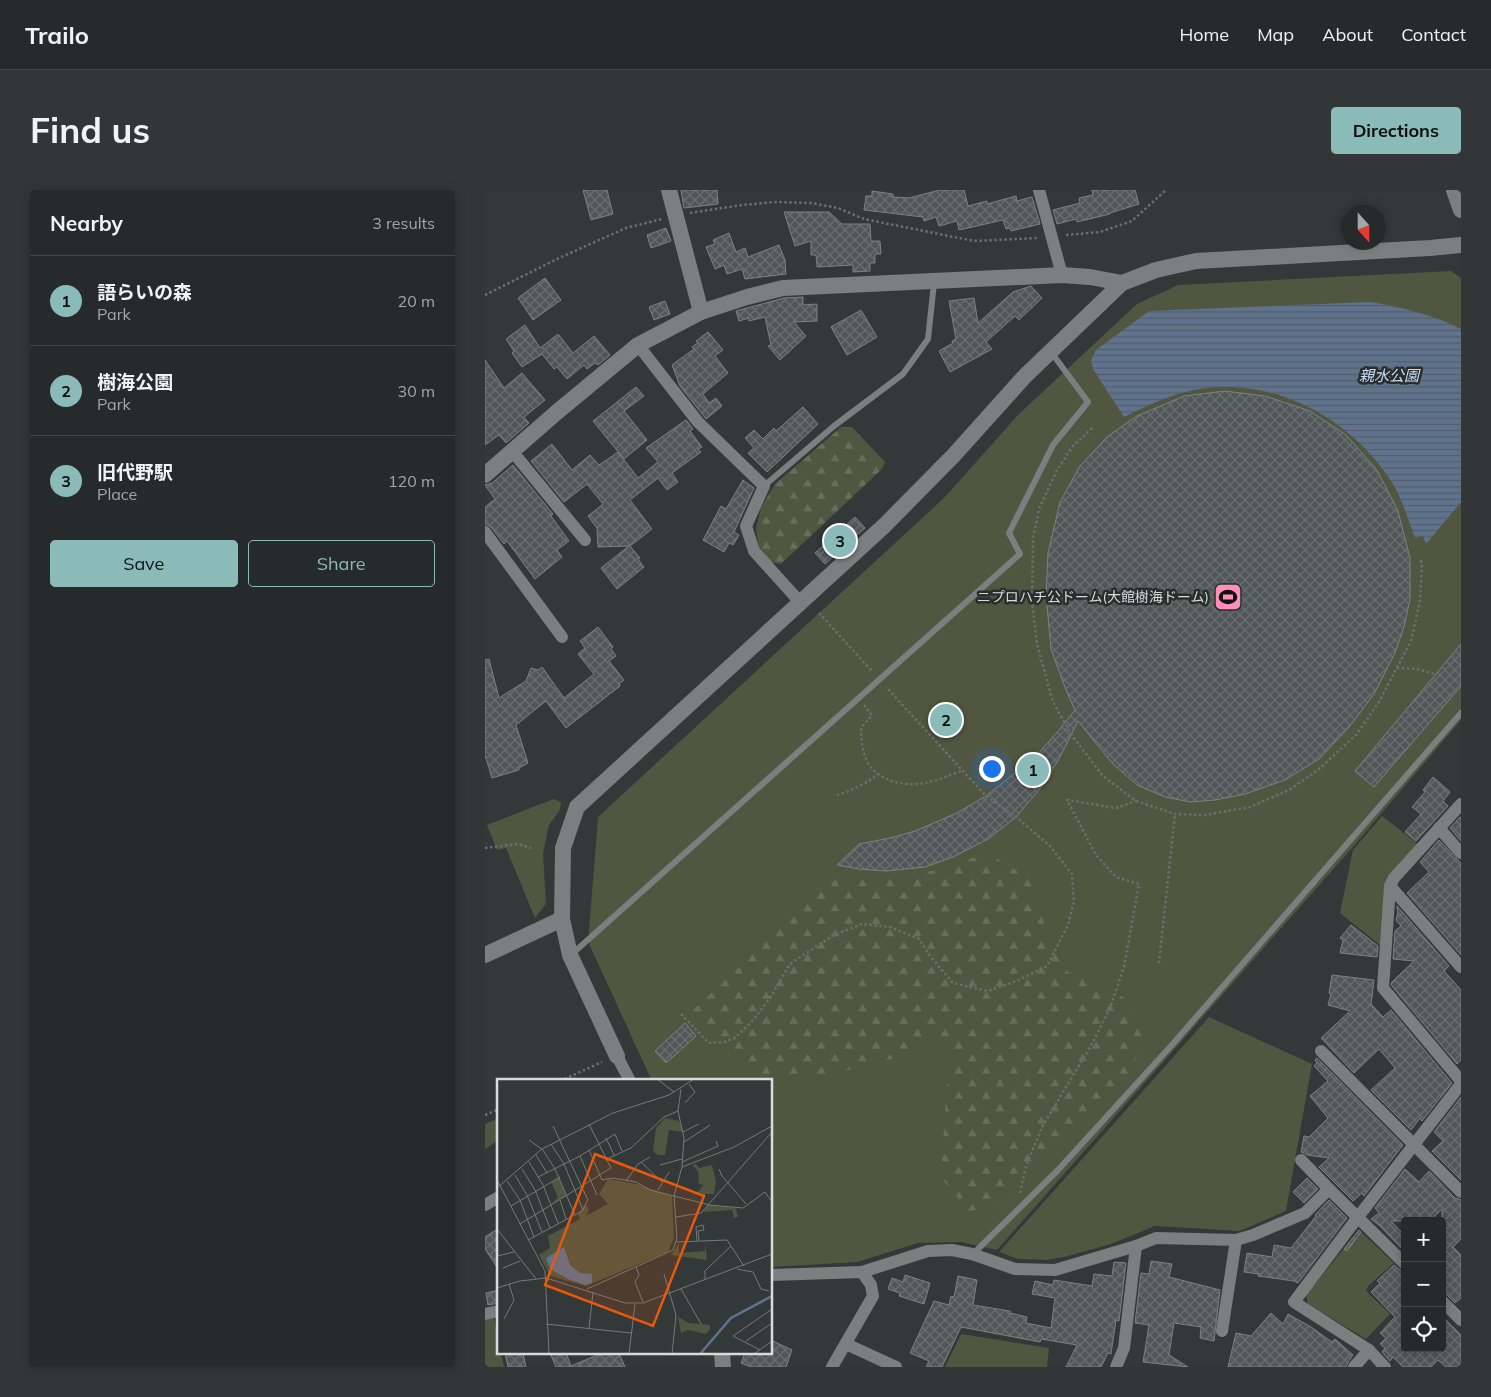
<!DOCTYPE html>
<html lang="en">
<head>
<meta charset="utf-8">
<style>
	body { margin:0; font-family:Mulish,"Noto Sans JP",sans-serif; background:#323636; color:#f1f3f6 }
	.controls { position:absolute; right:15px; bottom:15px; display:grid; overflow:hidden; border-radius:5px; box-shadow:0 2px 12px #0003 }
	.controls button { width:45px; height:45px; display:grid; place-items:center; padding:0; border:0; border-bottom:1px solid #424647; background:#262a2a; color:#f1f3f6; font:25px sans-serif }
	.compass { position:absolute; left:856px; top:15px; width:45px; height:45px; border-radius:50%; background:#262a2a; box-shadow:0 2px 12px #0003; rotate:159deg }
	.you { position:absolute; left:506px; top:578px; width:18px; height:18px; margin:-12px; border:4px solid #fff; border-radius:50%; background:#1a73e8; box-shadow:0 0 0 8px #1a73e833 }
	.badge { display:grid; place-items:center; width:32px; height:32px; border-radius:50%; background:#8bbbb9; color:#111; font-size:16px; font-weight:700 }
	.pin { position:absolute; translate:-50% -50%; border:2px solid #fff; box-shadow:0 1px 5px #0006 }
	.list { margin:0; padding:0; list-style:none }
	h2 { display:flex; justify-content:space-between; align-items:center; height:65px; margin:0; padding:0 20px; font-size:21px }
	h2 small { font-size:16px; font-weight:400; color:#a4a7a8 }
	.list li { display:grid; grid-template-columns:32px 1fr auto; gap:15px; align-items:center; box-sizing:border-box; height:90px; padding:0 20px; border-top:1px solid #424647 }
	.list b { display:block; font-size:19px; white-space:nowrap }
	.list p { margin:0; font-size:16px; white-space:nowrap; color:#a4a7a8 }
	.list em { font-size:16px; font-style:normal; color:#a4a7a8 }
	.actions { display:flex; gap:10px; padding:15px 20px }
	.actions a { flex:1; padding:11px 0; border:1px solid #8bbbb9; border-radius:5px; text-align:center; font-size:18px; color:#8bbbb9 }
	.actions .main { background:#8bbbb9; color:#111 }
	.icon { flex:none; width:28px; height:28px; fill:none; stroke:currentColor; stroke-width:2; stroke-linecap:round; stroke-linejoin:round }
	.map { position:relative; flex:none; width:976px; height:1177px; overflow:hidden; border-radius:5px }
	header { display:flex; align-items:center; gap:30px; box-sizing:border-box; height:70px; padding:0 25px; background:#262a2a; border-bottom:1px solid #424647 }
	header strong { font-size:24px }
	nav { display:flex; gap:28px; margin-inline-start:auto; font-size:18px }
	.intro { display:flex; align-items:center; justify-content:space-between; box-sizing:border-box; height:120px; padding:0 30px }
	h1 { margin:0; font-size:35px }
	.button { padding:12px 22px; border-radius:5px; background:#8bbbb9; color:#111; font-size:18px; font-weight:700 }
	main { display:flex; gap:30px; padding:0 30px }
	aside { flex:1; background:#262a2a; border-radius:5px; box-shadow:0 2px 12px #0003 }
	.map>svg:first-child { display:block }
	.green { fill:#515640 }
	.forest { fill:url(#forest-firs) }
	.water { fill:url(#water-rules) }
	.building { fill:url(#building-cross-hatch); stroke:#7c8183 }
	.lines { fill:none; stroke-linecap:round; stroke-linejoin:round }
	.path { stroke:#6a6e6e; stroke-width:2.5; stroke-dasharray:2.5 2.5; stroke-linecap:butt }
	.service { stroke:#7a807f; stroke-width:6 }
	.minor { stroke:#7a807f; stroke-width:12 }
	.tertiary { stroke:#7a807f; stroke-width:16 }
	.labels { text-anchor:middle; stroke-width:5; stroke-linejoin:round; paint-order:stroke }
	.poi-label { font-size:14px; fill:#d9dcdb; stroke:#292e2d; text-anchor:end }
	.water-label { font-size:15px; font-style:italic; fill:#c8defa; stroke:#292e2d }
	.inset-river { fill:none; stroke:#5f738c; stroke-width:2.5 }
	.inset-road { fill:none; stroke:#757a79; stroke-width:1 }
	.view { fill:#e8590c; fill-opacity:0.15; stroke:#e8590c; stroke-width:2.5 }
	.inset-edge { fill:none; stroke:#d9dcdb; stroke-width:2.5 }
</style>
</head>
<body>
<header>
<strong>Trailo</strong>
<nav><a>Home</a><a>Map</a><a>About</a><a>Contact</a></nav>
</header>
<div class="intro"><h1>Find us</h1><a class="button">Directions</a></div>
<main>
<aside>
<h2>Nearby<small>3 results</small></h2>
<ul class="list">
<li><span class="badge">1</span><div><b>語らいの森</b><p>Park</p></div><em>20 m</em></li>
<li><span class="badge">2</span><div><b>樹海公園</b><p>Park</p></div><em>30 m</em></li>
<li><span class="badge">3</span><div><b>旧代野駅</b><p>Place</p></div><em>120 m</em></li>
</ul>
<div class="actions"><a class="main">Save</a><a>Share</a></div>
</aside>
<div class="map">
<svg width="976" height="1177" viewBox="0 0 976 1177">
	<defs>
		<pattern id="forest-firs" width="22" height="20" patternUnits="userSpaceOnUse" patternTransform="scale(1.25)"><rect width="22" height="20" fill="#515640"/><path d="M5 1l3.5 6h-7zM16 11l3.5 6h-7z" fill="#696e5b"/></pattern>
		<pattern id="water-rules" width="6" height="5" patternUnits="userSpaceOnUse" patternTransform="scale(1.25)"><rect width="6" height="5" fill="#5f738c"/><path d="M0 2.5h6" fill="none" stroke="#525d6b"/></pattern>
		<pattern id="building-cross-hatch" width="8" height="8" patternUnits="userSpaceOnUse" patternTransform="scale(1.25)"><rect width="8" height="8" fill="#515658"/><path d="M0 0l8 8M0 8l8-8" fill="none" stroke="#696e6f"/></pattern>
	</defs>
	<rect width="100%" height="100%" fill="#333838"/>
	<g class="green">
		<path d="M966 81 976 88V530L867 658 512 1060 476 1052 433 1053 372 1072 286 1077V891H167L105 756 104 741 113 627 460 307 534 224 652 114 693 95Z"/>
		<path d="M69 609 76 612 75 620 64 635 58 663 61 714 50 728 21 658 12 660 2 635Z"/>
		<path d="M897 626 933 654 905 688 896 756 855 723 868 660Z"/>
		<path d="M724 827 827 874 801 1021 755 1041 670 1036 626 1054 579 1067 562 1070 534 1069 514 1062Z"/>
		<path d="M14 928V950L0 959V934Z"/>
		<path d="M874 1040 909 1073 883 1096 881 1101 905 1124 881 1149 823 1114 821 1105Z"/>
		<path d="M9 1128 14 1152V1163H16L19 1177H0V1130Z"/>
		<path d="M476 1144 564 1158 562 1177H460Z"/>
	</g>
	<g class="forest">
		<path d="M356 237H367L400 272 397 279 296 374 284 372 274 358 271 339 276 318 290 294Z"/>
		<path d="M502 663 545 688 562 743 583 782 635 804 663 837 645 883 516 1015 483 1021 456 987 461 905 467 857 453 843 417 866 344 885 269 886 202 826 347 689 401 690 451 680Z"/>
	</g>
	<path class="water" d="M886 112C919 118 946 124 976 139V312L941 354 938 346 930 348C923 329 917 308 906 291 870 235 804 195 737 197 702 197 669 212 639 227L608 179 606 170 611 160 664 121Z"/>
	<g class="building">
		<path d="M98 0H122L128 24 106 30Z"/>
		<path d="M196 0H232L233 14 199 18Z"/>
		<path d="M455 0H479L483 16 502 11V14L531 6 532 11 547 7 555 34 526 41 525 38 521 39 518 30 474 40 472 31 454 36 451 27 439 31 438 27 379 20 381 6H387V1L408 4V7L424 8Z"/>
		<path d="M607 0H650L654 14 625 23V24L592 32 591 29 572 34 568 20 595 13 594 8 608 5Z"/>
		<path d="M299 22H344L357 34H385L386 51H395L396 64H390V73H385V81L368 82V75L332 77 331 65H326V51L310 56Z"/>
		<path d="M181 38 186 51 166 58 162 45Z"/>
		<path d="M244 43 251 62 260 58 263 67 294 55 300 70 301 84 260 89 257 79 242 84 239 75 230 79 221 57 230 54 228 50Z"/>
		<path d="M60 88 76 110 48 130 33 108Z"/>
		<path d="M546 96 557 108 534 130 530 126 501 152 507 159 465 182 454 161 468 153 467 151 471 149 464 111 489 108 493 133 528 102Z"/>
		<path d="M318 107V115L332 114V131L309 132 321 146 295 170 283 156 286 155 280 127 264 131V128L254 131 251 121 299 108Z"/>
		<path d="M180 111 185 124 169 130 164 117Z"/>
		<path d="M376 120 392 147 362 165 346 137Z"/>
		<path d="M40 135 55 158 73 144 88 163 109 146 125 165 113 175 110 173 102 179 99 175 82 189 72 177 69 179 57 164 37 177 27 163 29 161 21 149Z"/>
		<path d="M223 142 238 160 230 166 243 183 218 204 224 213 231 208 237 216 221 229 195 196 187 175 209 159 207 157 213 153 211 151Z"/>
		<path d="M0 170 19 198 37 183 60 210 39 227 44 233 21 253 14 245 0 255Z"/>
		<path d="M151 197 159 206 139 221 162 250 139 269 108 231Z"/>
		<path d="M740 201 780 206 825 221 861 245 892 280 913 321 925 368V409L919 437 910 463 889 504 865 536 834 569 800 590 760 604 730 610 706 612 680 607 652 595 627 573 593 531 574 569 554 600 531 627 503 649 468 667 440 677 401 681 374 679 352 675 374 654 405 648 430 641 472 623 501 606 551 566 575 539 590 520 581 500 566 459 561 405 563 363 575 312 595 276 623 246 652 226 699 206Z"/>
		<path d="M318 217 333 234 282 282 263 263 269 258 260 248 269 240 278 249 289 238 291 241Z"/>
		<path d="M201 230 208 239 205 241 217 257 213 259 216 262 187 283 193 292 182 300 173 288 145 310 167 339 145 356 155 368 153 369 159 377 132 399 116 378 144 356 113 357 112 338 103 326 118 314 102 294 79 312 46 271 67 254 87 280 105 265 114 275 133 262 153 288 173 272 161 258Z"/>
		<path d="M28 275 68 324 66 326 84 351 72 360 77 367 50 389 22 351 19 354 6 337 0 334V317L10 309 0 295 7 293Z"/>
		<path d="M258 290 269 298 249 342 254 345 248 355 244 353 239 362 218 350 236 316 241 319Z"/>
		<path d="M370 327 380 338 340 374 330 363Z"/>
		<path d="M113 437 128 457 126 459 131 466 124 471 139 490 134 494 135 496 81 538 61 511 31 535 43 573 34 578V580L7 588 0 565V470L4 469 14 508 41 491 46 478 53 480 57 477 79 508 109 484 93 464 100 458 95 451Z"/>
		<path d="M976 454V496L889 597 870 581Z"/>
		<path d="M948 587 965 602 958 611 963 616 931 651 920 642 936 624 927 617 940 602 938 600Z"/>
		<path d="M975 627H976V651L965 638Z"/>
		<path d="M954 650 976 673V765L922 703 944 682 935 672Z"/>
		<path d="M912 716 964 776 959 781 976 800V870L972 874 906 795 907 792 929 771 908 769 910 741 916 736 911 730 913 723Z"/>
		<path d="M866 735 893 756 892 767 855 763 858 750 855 748Z"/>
		<path d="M847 785 889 790 886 814 898 827 906 820 967 893 937 931 935 928 926 940 886 900 910 878 894 859 869 883 836 848 865 821 843 815 846 804 844 803Z"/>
		<path d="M200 833 211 846 181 873 170 861Z"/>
		<path d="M832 868 918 955 879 1006 877 1003 868 1011 834 977 844 968 822 965 816 962 819 946 824 947 843 928 825 906 843 891 829 876 832 873 830 870Z"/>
		<path d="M976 907V990L947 961 958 951 949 942Z"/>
		<path d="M920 979 934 992 944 981 970 1008 976 1010V1049L968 1057 976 1065V1108L970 1113 957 1100V1019L945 1031H906L920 1046V1062L895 1036 886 1029 894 1023 890 1018Z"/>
		<path d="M822 988 833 999 819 1013 808 1002Z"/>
		<path d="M844 1010 862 1028 813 1093 809 1091 773 1086 774 1084 759 1082 762 1063 787 1067 789 1055 806 1058 831 1026 830 1025Z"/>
		<path d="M14 1038V1080L0 1059V1047Z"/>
		<path d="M874 1040 876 1042 862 1061 859 1059Z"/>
		<path d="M666 1071 687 1074 684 1087 735 1100 729 1151 715 1148 716 1137 689 1133 684 1165 703 1177 658 1172 664 1135 650 1133 656 1083 664 1084Z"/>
		<path d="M629 1072 641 1073 634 1131 631 1130 626 1164 623 1163 616 1177H581L592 1155 556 1149 555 1152 476 1137 457 1177H441L444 1171 425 1163 449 1111 464 1115 466 1106 469 1107 473 1086 492 1090 488 1115 525 1121V1123L542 1127 541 1133 566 1138 570 1108 547 1104 550 1091 568 1095 569 1090 607 1096 609 1084 627 1086Z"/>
		<path d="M909 1075 915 1080 920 1082V1158H957V1126L976 1145V1177H961L953 1170 946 1177H918L908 1167 905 1171 897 1162 900 1158 895 1154 901 1148 895 1143 910 1127 886 1102 895 1093 892 1091Z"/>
		<path d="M420 1085 445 1093 439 1114 414 1106 415 1103 403 1099 407 1088 418 1092Z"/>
		<path d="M14 1100V1113L3 1115 1 1103Z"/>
		<path d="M786 1123 798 1134 803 1124 826 1137 847 1152 850 1149 868 1165 863 1172 861 1177H743L751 1143 766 1146Z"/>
		<path d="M286 1150 307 1160 301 1177H266L256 1173 260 1163H286Z"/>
		<path d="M20 1163H38L41 1177H23Z"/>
		<path d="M65 1163H81L86 1176 117 1163H134L140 1177H71Z"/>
	</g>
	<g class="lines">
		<g class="path">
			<path d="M205 23 257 15 291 12 326 13 353 18 379 29 489 51 553 48"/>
			<path d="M581 45 615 42 647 31 681 0"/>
			<path d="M0 105 74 68 141 38 177 29"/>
			<path d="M607 238 588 256 572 280 554 319 548 348 547 412 552 454 568 512 588 547 618 586 651 611 690 624 720 625 765 617 804 600 833 580 872 544 894 512 926 451 935 411 937 374 935 368"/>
			<path d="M334 423 387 481"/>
			<path d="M912 478 932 479 950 484"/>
			<path d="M379 515 387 525 376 538C376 549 377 559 381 569 391 592 422 598 444 592 455 590 466 584 477 581"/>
			<path d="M352 605C364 602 384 592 393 584"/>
			<path d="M0 658 33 654 46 658"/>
			<path d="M674 773 690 624"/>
			<path d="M196 824 224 853 239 852 250 848 269 829 285 808 305 774 347 746 377 734 405 737 434 749 445 766 468 793 503 801 532 791 562 776 583 735 589 711 587 684 565 656 531 627 501 606 401 497"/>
			<path d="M75 891 117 872"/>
			<path d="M0 925 14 919"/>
			<path d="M535 1003 541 976 557 937 607 854 625 818 639 777 654 694 631 687 611 665 582 610 631 618 651 611"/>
		</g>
		<g class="service">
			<path d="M279 296 349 236 418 184 443 149 449 93"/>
			<path d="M87 764 535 364 524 343 568 255 603 212 566 162"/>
			<path d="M488 1064 573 980 686 856 976 523"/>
		</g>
		<g class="minor">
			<path d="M554 0 577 85"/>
			<path d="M153 155 213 232 279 296 261 336 269 361 315 412"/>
			<path d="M27 261 100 350"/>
			<path d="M0 342 77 447"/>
			<path d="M976 614 909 688 905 696 898 798 976 891"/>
			<path d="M954 638 976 663"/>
			<path d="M905 696 976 777"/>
			<path d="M836 861 976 1002"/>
			<path d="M132 866 145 891"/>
			<path d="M816 970 844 999"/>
			<path d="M0 1015 14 1007"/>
			<path d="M286 1085 377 1082 443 1061 467 1060 487 1064 530 1079 570 1080 651 1056 671 1048 751 1050 768 1045 820 1023 844 999 920 1074"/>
			<path d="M957 1111 976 1130"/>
			<path d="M0 1124 14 1121"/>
			<path d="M737 1141 751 1050"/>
			<path d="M361 1154 411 1177"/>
			<path d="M347 1177 388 1106 386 1095 377 1082"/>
			<path d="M631 1177 639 1158 651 1056"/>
			<path d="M869 1177 884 1160"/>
			<path d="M900 1177 884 1160 809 1112 873 1027 976 894"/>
		</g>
		<g class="tertiary">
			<path d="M184 0 216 122"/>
			<path d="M969 0 976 20"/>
			<path d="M0 285 72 222 153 155 216 122 262 107 298 98 577 85 605 87 637 93"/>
			<path d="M0 765 77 729"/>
			<path d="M132 866 85 765 77 729 78 658 92 617 400 335 469 265 540 186 637 93 671 80 711 71 945 58 976 55"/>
			<path d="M237 1163 238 1177"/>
		</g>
	</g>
	<defs>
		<g id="stadium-square" transform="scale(1.4375)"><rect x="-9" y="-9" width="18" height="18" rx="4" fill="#ff8eba" stroke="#292e2d"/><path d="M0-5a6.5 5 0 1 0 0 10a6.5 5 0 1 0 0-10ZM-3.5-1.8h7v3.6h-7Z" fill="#111"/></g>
	</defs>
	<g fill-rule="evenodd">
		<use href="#stadium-square" x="743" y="407"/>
	</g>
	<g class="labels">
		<g class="poi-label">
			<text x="724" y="412">ニプロハチ公ドーム(大館樹海ドーム)</text>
		</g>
		<g class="water-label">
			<text x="904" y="191">親水公園</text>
		</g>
	</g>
	<g transform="translate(12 889)">
		<rect width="275" height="275" fill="#333838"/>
		<path d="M168 39 182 42 186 53 172 51 168 76H161L156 72 159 49ZM199 85 202 89 215 86 219 103 217 115H208L206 122 205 114H200L206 106 202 105 201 92 195 86ZM62 99 69 117 55 124 61 118 54 103ZM111 100 140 105 175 117 177 159 171 173 89 207 53 197 42 176 53 169 51 157 83 140 81 135 89 125 92 131 89 137 111 125 102 115ZM211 126 239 129 241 138 237 139 235 131 206 133ZM208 162 210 181 174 176 182 164V174L208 172Z" fill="#515640"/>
		<path d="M142 113 148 118 142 134 164 138 169 147 147 156 129 152 125 136 119 126ZM181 238 192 244 213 246V250L209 255 191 251 184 254Z" fill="#515640"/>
		<path d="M67 168 73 186 83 194 95 195V204L88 206 71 200 53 190 49 179Z" fill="#5f738c"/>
		<path class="inset-river" d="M203 275 234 239 275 217"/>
		<path class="inset-road" d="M160 0 177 13M188 24 198 13 192 5M186 53 202 45M109 59 117 76M32 61 46 71 58 90 78 136M187 63 213 46M54 65 67 85 86 131M92 71 105 101 116 99 139 103 153 111 213 126 246 129 268 113 275 123M39 76 50 94M83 77 100 116M108 81 134 69 167 38 181 32M32 83 46 106 61 144M144 83 166 104M185 83 221 67 219 62M163 86 185 80M185 88 237 68 275 47M25 90 38 111 53 149M222 90 225 97 249 125M18 96 30 116 45 153M41 98 83 77 118 55 125 72M0 101 48 192 52 275M10 102 23 121 37 158M129 102 141 85 153 78M0 109 45 70 116 34 172 16 197 0M161 111 172 93M63 121 69 140M14 127 63 98M179 138 204 134 275 53M23 145 114 89 92 45M0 150 39 200M31 161 85 132 91 121 56 47M200 162 199 148 206 146 207 151 201 152 202 161M179 163 230 161 247 187M0 177 17 173M139 188 142 196 138 203 146 223M6 189 23 182M240 190 256 193 264 210 272 212M167 195 179 236 175 275M208 201V192L234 167M0 209 23 202 49 199 128 224H146L275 175M90 210 176 171 180 159 177 117 185 88 187 59 181 32 184 10M184 210 204 245M7 240 17 221 12 205M49 245 134 254M92 249 96 213M249 262 275 244M263 271 236 257 275 230M132 275 138 225M257 275 275 262"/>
		<path class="view" d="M98 75 207 117 156 247 48 206Z"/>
		<rect width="275" height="275" class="inset-edge"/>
	</g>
</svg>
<div class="controls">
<button>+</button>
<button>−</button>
<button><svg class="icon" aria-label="locate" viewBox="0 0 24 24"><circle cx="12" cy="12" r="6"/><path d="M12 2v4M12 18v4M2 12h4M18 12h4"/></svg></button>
</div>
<svg class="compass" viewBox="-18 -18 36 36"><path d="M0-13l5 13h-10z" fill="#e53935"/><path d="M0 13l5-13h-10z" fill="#a4a7a8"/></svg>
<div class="you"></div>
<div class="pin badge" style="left:548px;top:580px">1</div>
<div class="pin badge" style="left:461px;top:530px">2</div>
<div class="pin badge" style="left:355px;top:351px">3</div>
</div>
</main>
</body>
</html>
